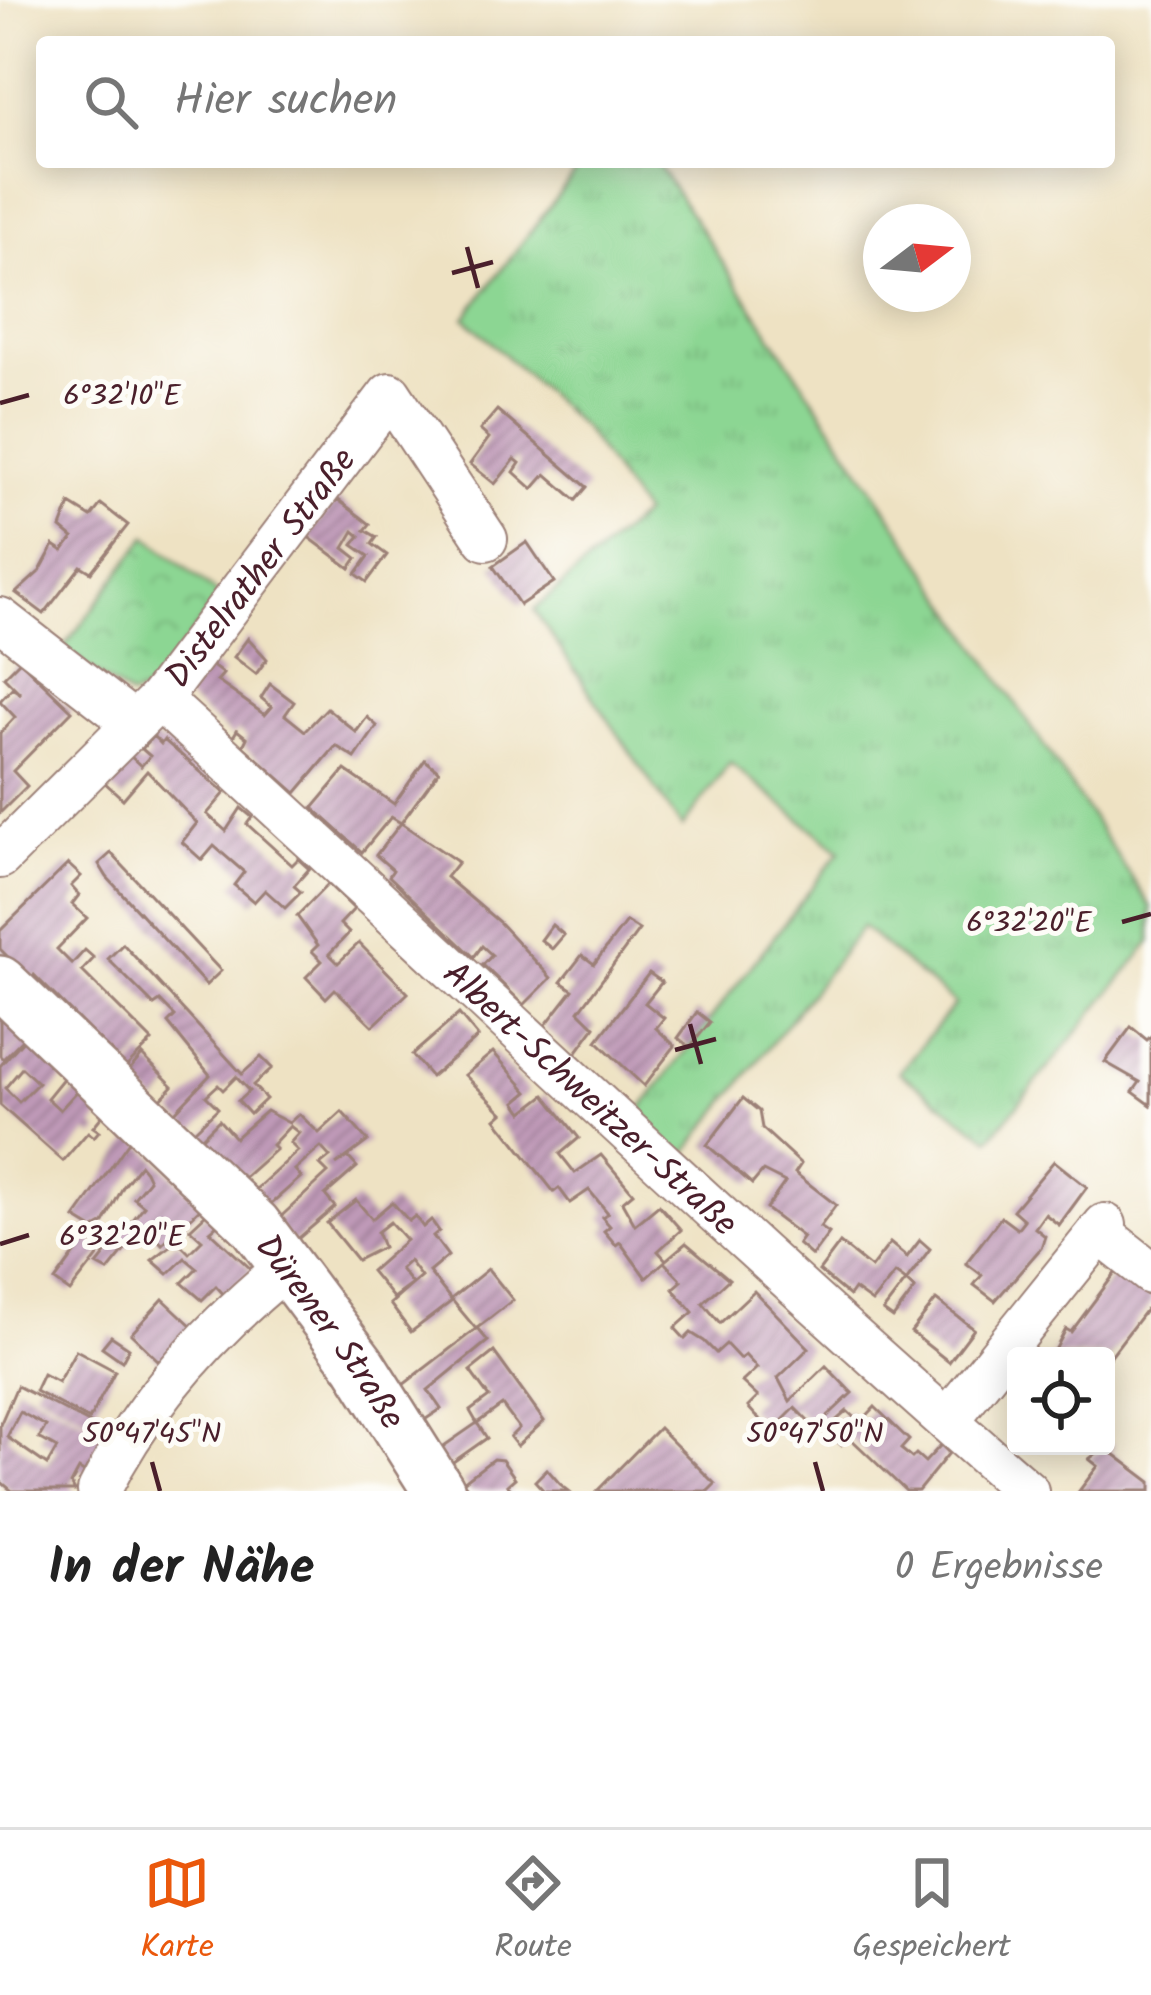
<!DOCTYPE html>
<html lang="de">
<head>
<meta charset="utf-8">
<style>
	body { margin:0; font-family:Kalam,sans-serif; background:#f6f6f6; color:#222 }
	.controls { position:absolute; right:36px; bottom:36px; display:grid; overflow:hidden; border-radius:12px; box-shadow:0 6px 30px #0003 }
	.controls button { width:108px; height:108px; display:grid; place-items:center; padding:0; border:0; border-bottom:3px solid #e0e0e0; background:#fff; color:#222; font:60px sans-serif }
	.compass { position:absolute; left:863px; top:204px; width:108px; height:108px; border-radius:50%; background:#fff; box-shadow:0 6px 30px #0003; rotate:74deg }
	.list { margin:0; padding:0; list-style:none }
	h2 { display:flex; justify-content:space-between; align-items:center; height:156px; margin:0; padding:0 48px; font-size:51px }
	h2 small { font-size:39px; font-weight:400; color:#767676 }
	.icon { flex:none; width:66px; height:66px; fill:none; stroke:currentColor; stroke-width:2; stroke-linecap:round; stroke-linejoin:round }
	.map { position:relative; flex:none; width:1151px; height:1491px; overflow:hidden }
	.search { position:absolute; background:#fff; box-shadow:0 6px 30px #0003; left:36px; right:36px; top:36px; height:132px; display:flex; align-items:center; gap:30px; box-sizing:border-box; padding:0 42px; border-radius:12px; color:#767676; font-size:45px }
	.sheet { height:336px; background:#fff }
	nav { display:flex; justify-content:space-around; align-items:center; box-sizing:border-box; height:168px; border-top:3px solid #e0e0e0; background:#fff; font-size:33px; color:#767676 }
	nav a { display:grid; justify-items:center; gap:6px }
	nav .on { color:#ea580c }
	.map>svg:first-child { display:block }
	.grass { fill:url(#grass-tufts); stroke:#6b7a5f; stroke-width:3 }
	.park { fill:url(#park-crowns); stroke:#6b7a5f; stroke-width:3 }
	.building { fill:url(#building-hatch); fill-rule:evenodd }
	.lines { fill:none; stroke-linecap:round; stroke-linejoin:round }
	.minor-casing { stroke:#9c8077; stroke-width:46 }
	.major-casing { stroke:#9c8077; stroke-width:56 }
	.minor { stroke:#fff; stroke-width:42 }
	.major { stroke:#fff; stroke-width:51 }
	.ticks { fill:none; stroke:#4a1f2b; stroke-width:4.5 }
	.labels { text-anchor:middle; stroke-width:10; stroke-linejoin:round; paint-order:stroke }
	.street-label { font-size:36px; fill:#4a1f2b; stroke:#fdfcf7 }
	.ticks-label { font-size:30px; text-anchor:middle; fill:#4a1f2b; stroke:#fdfcf7; stroke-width:10; stroke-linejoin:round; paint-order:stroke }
</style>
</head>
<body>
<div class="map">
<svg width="1151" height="1491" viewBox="0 0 1151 1491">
	<defs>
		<pattern id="grass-tufts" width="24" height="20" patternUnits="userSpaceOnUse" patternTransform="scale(3)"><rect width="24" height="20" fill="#8cd693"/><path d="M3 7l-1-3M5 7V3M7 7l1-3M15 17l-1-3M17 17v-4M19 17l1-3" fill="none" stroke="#7ab77f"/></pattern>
		<pattern id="park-crowns" width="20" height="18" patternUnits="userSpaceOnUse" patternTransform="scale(3)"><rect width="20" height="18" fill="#8cd693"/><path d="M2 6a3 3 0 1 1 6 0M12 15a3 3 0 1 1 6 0" fill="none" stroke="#7ab77f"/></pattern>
		<pattern id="building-hatch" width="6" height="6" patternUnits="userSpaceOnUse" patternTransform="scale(3)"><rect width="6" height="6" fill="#bf9ab8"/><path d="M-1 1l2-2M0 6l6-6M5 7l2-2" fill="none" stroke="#9d7d96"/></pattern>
	</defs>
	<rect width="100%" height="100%" fill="#fdfcf7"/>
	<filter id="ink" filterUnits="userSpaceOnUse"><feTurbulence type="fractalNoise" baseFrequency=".00833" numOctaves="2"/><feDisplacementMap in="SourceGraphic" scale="24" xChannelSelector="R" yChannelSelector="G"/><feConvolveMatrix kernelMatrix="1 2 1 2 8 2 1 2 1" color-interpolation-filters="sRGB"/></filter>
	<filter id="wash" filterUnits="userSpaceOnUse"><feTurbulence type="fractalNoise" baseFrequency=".004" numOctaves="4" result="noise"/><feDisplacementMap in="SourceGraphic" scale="48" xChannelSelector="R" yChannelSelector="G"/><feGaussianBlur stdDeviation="2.7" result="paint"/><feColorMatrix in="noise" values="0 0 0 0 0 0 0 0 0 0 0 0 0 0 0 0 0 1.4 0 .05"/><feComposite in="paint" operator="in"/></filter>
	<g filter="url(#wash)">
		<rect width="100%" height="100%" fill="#eee2c3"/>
		<path class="grass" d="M583 162H656L1151 907V942L990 1139 899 1072 955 1004 862 927 677 1165 631 1122 840 851 730 763 682 828 534 610 643 514 584 429 465 318Z"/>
		<path class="park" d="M147 536 221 597 149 690 130 697 62 650Z"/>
		<g id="blocks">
			<g class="building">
				<path d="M497 410 587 487 576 500 546 474 533 489 514 472 520 463 515 459 495 484 470 464 489 438 480 430Z"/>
				<path d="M337 499 370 524 365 530 377 537 372 544 387 555 367 582 356 574 369 556 353 545 360 536 354 531 344 548 357 558 350 568 307 536Z"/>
				<path d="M70 504 91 517 101 504 128 525 91 572 81 566 44 614 16 593 40 571 54 545 63 551 73 538 61 528Z"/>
				<path d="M527 542 554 582 520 605 493 566Z"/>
				<path d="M248 638 267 659 256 674 234 657Z"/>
				<path d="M20 661 72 711 13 771 27 786 0 813V733L15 717 0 701 12 688 21 694 4 677Z"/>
				<path d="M210 664 223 674 217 681 265 715 272 707 261 698 270 684 294 702 285 715 305 731 327 708 356 732 367 717 377 726 355 758 336 746 296 793 243 746 247 738 237 730 233 737 185 697Z"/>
				<path d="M153 736 161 744 164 740 225 793 207 814 226 831 241 808 252 817 247 824 269 844 292 865 298 859 309 869 294 886 301 892 285 908 265 890 254 902 234 885 244 872 214 846 202 860 182 842 197 823 147 771 123 799 103 781 128 754 141 766 150 756 142 749Z"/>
				<path d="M425 760 439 771 401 823 391 817 362 852 313 808 345 770 394 804Z"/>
				<path d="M401 823 458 862 446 877 499 922 551 978 524 1005 483 965 492 955 482 946 474 957 389 876 393 870 376 855Z"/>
				<path d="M111 853 221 971 206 985 107 877 99 864Z"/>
				<path d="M68 864 81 876 71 886 79 895 72 904 87 918 57 949 72 964 85 950 94 958 82 971 152 1041 126 1067 34 975 29 978 0 949V931Z"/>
				<path d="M328 884 354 909 340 924 349 933 329 954 338 963 359 943 408 993 373 1026 335 989 326 998 306 977 322 961 312 951 318 945 297 916Z"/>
				<path d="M626 922 639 930 579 1011 595 1027 575 1054 544 1027 573 990 561 982 582 955 594 964Z"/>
				<path d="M552 925 564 935 552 949 541 940Z"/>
				<path d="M123 944 242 1074 261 1057 272 1068 253 1085 266 1099 250 1114 238 1101 249 1091 236 1077 223 1090 218 1085 206 1096 218 1108 193 1132 174 1113 210 1075 168 1023 175 1016 160 1001 154 1005 108 959Z"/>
				<path d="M649 973 662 982 645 1003 664 1018 656 1028 675 1046 644 1086 597 1041Z"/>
				<path d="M0 1010 27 1035 3 1059 0 1056Z"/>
				<path d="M697 1012 710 1022 690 1047 678 1038Z"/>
				<path d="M459 1014 478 1037 431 1077 412 1055Z"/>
				<path d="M1131 1027 1147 1040 1151 1036V1105L1133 1092 1140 1082 1105 1062Z"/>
				<path d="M26 1037 65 1076 47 1098 60 1110 82 1086 107 1110 93 1127 99 1131 94 1137 88 1132 63 1161 0 1105V1066ZM22 1068 38 1083 19 1102 5 1088Z"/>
				<path d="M493 1052 528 1092 516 1102 523 1112 545 1095 579 1138 560 1154 575 1173 601 1155 633 1193 622 1202 635 1225 659 1205 681 1230 658 1251 666 1260 686 1243 729 1279 703 1303 720 1323 754 1291 809 1348 778 1378 790 1401 826 1366 852 1393 815 1428 795 1408 773 1430 756 1416 748 1407 758 1397 742 1382 757 1368 745 1355 740 1359 726 1344 716 1353 704 1341 691 1333 685 1339 675 1328 693 1312 673 1289 682 1281 664 1262 646 1278 620 1242 616 1245 604 1231 610 1226 602 1217 608 1213 589 1190 570 1203 559 1188 554 1192 496 1119 503 1113 465 1075Z"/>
				<path d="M142 1055 173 1086 157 1103 125 1075Z"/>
				<path d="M743 1098 759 1111 762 1128 801 1164 795 1173 836 1205 820 1227 829 1233 812 1256 798 1244 803 1237 766 1209 785 1182 763 1171 752 1184 707 1145Z"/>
				<path d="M266 1111 289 1123 299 1114 319 1133 342 1112 368 1141 336 1165 348 1157 357 1167 325 1195 335 1207 292 1244 274 1223 328 1173 320 1165 330 1157 321 1147 295 1170 301 1177 267 1207 254 1191 298 1151 290 1143 299 1133 290 1126 272 1145 276 1149 241 1180 200 1139 219 1120 235 1138Z"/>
				<path d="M133 1136 203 1206 162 1244 145 1225 108 1271 97 1265 144 1206 134 1198 149 1180 145 1171 140 1165 123 1187 104 1223 93 1229 75 1218Z"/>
				<path d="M1054 1161 1087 1187 1059 1225 1045 1214 1035 1228 1045 1236 1041 1248 995 1301 974 1285 982 1275 966 1263 1001 1217 1017 1229 1024 1220 1013 1210Z"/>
				<path d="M356 1200 372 1219 392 1202 409 1221 415 1216 423 1227 431 1220 439 1231 433 1236 448 1256 429 1272 452 1301 411 1332 390 1304 421 1277 409 1261 400 1269 412 1284 393 1298 371 1271 406 1240 390 1222 377 1232 383 1247 357 1260 327 1223Z"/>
				<path d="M206 1214 217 1225 210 1231 252 1270 226 1297 216 1286 202 1300 182 1283 197 1268 185 1258 168 1274 152 1260 177 1241 189 1253 202 1240 190 1229Z"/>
				<path d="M87 1237 103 1250 70 1292 55 1281Z"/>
				<path d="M920 1240 930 1249 906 1281 915 1289 893 1318 883 1311 906 1281 895 1273 872 1302 854 1289 849 1296 819 1271 840 1243 871 1268 890 1243 907 1257Z"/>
				<path d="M488 1269 513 1300 476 1329 451 1299Z"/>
				<path d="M1112 1269 1151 1298V1303L1106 1362V1356H1052L1066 1329 1071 1332 1116 1272Z"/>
				<path d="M163 1299 195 1329 161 1363 131 1334Z"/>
				<path d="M936 1300 974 1329 949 1362 911 1332Z"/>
				<path d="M477 1328 488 1341 428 1390 441 1409 423 1421 399 1388Z"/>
				<path d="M111 1336 129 1348 122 1361 102 1347Z"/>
				<path d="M76 1350 115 1371 89 1420 35 1391 43 1374 58 1382Z"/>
				<path d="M494 1352 544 1421 517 1446 510 1437 519 1428 502 1405 477 1423 470 1411 489 1397 470 1371Z"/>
				<path d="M17 1386 110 1434 87 1474 79 1469 71 1484 75 1491H12L0 1481V1425ZM20 1412 46 1426 39 1438 57 1448 47 1465 7 1437Z"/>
				<path d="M875 1407 909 1440 901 1449 912 1458 916 1454 925 1462 941 1445 949 1453 918 1491H906L849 1437 841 1445 825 1430 847 1411 860 1423Z"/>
				<path d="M477 1423 487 1438 446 1467 435 1452Z"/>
				<path d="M659 1428 715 1484 708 1491H597Z"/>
				<path d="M1106 1439 1115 1446 1110 1451 1151 1482V1491H1079L1098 1466 1089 1459 1106 1446Z"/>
				<path d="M493 1459 502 1460 515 1478 507 1485 513 1491H470L463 1482Z"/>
				<path d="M547 1469 560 1484 569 1491H544L535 1481Z"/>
			</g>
		</g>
	</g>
	<g filter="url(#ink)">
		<use href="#blocks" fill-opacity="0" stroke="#9c8077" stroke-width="3"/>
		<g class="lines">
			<g class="minor-casing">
				<g id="minor">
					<path d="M0 619 134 723"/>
					<path id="s1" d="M159 699C449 962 731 1234 1027 1491"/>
					<path id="s2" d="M0 857 159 699 390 394 486 539"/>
					<path d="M1099 1232 1151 1273"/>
					<path d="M947 1421 1105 1225"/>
					<path d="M99 1491C144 1401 210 1329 288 1266"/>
				</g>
			</g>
			<g class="major-casing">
				<g id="major">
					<path id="s3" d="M0 982 255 1225 359 1364 439 1491"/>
				</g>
			</g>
			<use href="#minor" class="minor"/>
			<use href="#major" class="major"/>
		</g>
	</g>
	<path class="ticks" d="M467 247 478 288M452 273 493 262M0 403 29 395M1122 922 1151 914M690 1024 701 1064M675 1050 716 1039M0 1244 29 1235M152 1462 160 1491M815 1462 823 1491"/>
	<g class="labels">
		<g class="street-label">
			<text dy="13" stroke="none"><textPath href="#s2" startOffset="390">Distelrather Straße</textPath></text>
			<text dy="13" stroke="none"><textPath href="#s1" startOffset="588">Albert-Schweitzer-Straße</textPath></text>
			<text dy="13" stroke="none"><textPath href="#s3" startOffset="483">Dürener Straße</textPath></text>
		</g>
	</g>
	<g class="ticks-label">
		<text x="122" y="405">6°32'10"E</text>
		<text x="1029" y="932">6°32'20"E</text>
		<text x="122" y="1246">6°32'20"E</text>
		<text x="152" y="1443">50°47'45"N</text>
		<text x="815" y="1443">50°47'50"N</text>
	</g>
</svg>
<div class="controls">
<button><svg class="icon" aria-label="locate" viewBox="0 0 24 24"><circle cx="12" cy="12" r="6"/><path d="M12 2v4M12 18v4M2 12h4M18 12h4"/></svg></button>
</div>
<svg class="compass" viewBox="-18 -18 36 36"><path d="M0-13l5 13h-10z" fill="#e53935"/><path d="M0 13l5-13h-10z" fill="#767676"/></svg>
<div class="search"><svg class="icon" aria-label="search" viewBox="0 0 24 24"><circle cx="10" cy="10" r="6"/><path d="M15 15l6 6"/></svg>Hier suchen</div>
</div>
<section class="sheet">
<h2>In der Nähe<small>0 Ergebnisse</small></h2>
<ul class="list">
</ul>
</section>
<nav>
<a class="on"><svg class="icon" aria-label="map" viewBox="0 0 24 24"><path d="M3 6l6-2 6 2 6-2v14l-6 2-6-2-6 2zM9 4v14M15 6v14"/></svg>Karte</a>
<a><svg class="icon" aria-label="directions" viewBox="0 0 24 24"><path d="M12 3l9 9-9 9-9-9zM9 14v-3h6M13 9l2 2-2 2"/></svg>Route</a>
<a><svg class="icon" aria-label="saved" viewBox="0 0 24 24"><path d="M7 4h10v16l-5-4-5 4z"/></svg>Gespeichert</a>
</nav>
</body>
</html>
